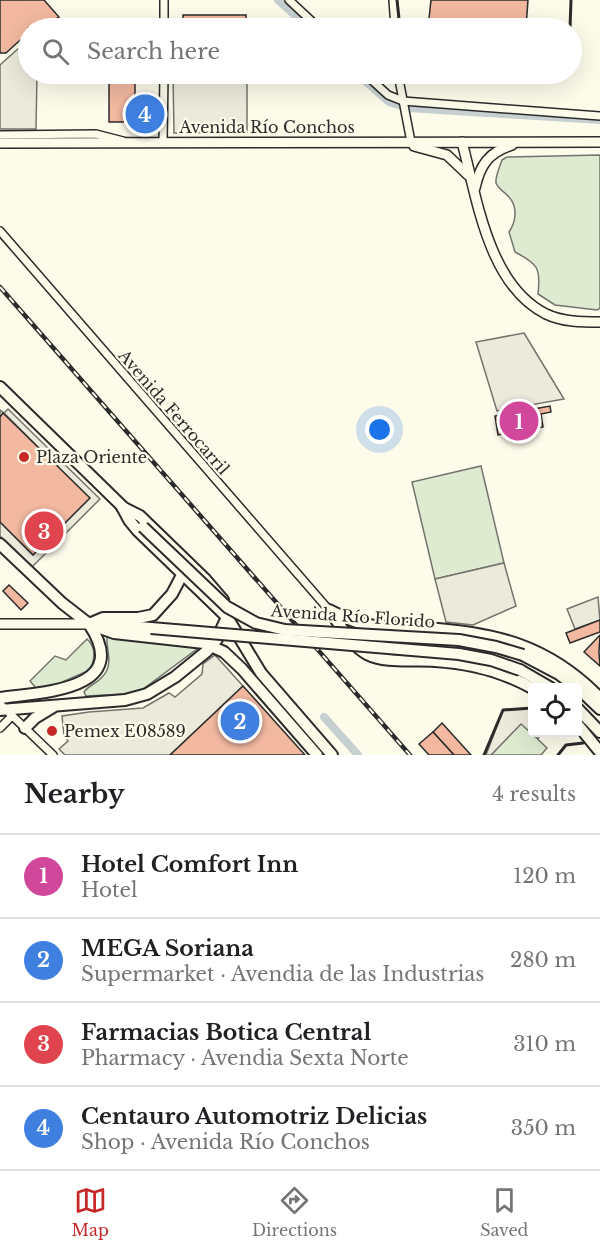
<!DOCTYPE html>
<html lang="en">
<head>
<meta charset="utf-8">
<style>
	body { margin:0; font-family:"Libre Baskerville",serif; background:#f2f2f2; color:#202124 }
	.controls { position:absolute; right:18px; bottom:18px; display:grid; overflow:hidden; border-radius:6px; box-shadow:0 6px 24px #0002 }
	.controls button { width:54px; height:54px; display:grid; place-items:center; padding:0; border:0; border-bottom:2px solid #e0e0e0; background:#fff; color:#202124; font:30px sans-serif }
	.you { position:absolute; left:380px; top:430px; width:21px; height:21px; margin:-15px; border:4px solid #fff; border-radius:50%; background:#1a73e8; box-shadow:0 0 0 9px #1a73e833 }
	.badge { display:grid; place-items:center; width:39px; height:39px; border-radius:50%; background:#c62828; color:#fff; font-size:20px; font-weight:700 }
	.pin { position:absolute; translate:-50% -50%; border:3px solid #fff; box-shadow:0 2px 6px #0006 }
	.list { margin:0; padding:0; list-style:none }
	h2 { display:flex; justify-content:space-between; align-items:center; height:78px; margin:0; padding:0 24px; font-size:26px }
	h2 small { font-size:20px; font-weight:400; color:#757577 }
	.list li { display:grid; grid-template-columns:39px 1fr auto; gap:18px; align-items:center; box-sizing:border-box; height:84px; padding:0 24px; border-top:2px solid #e0e0e0 }
	.list b { display:block; font-size:22px; white-space:nowrap }
	.list p { margin:0; font-size:20px; white-space:nowrap; color:#757577 }
	.list em { font-size:20px; font-style:normal; color:#757577 }
	.icon { flex:none; width:33px; height:33px; fill:none; stroke:currentColor; stroke-width:2; stroke-linecap:round; stroke-linejoin:round }
	.map { position:relative; flex:none; width:600px; height:755px; overflow:hidden }
	.search { position:absolute; background:#fff; box-shadow:0 6px 24px #0002; left:18px; right:18px; top:18px; height:66px; display:flex; align-items:center; gap:15px; box-sizing:border-box; padding:0 21px; border-radius:33px; color:#757577; font-size:22px }
	.sheet { height:414px; background:#fff }
	nav { display:flex; justify-content:space-around; align-items:center; box-sizing:border-box; height:84px; border-top:2px solid #e0e0e0; background:#fff; font-size:16px; color:#757577 }
	nav a { display:grid; justify-items:center; gap:3px }
	nav .on { color:#c62828 }
	.map>svg:first-child { display:block }
	.green { fill:#deebd1; stroke:#74746e; stroke-width:1.5 }
	.parking { fill:#eceadb; stroke:#74746e; stroke-width:1.5 }
	.lines { fill:none; stroke-linecap:round; stroke-linejoin:round }
	.canal { stroke:#c7d0d0; stroke-width:8 }
	.building { fill:#f2b8a0; stroke:#2b2b2b; stroke-width:1.5 }
	.minor-casing { stroke:#2b2b2b; stroke-width:10 }
	.secondary-casing { stroke:#2b2b2b; stroke-width:12 }
	.primary-casing { stroke:#2b2b2b; stroke-width:14 }
	.minor { stroke:#fdfbea; stroke-width:7 }
	.secondary { stroke:#fdfbea; stroke-width:9 }
	.primary { stroke:#fdfbea; stroke-width:10 }
	.rail-casing { stroke:#2b2b2b; stroke-width:4.5 }
	.rail { stroke:#fdfbea; stroke-width:2; stroke-dasharray:7; stroke-linecap:butt }
	.primary-bridge-casing { stroke:#2b2b2b; stroke-width:14; stroke-linecap:butt }
	.primary-bridge { stroke:#fdfbea; stroke-width:10 }
	.wall { stroke:#2b2b2b; stroke-width:3 }
	.poi-dot { fill:#c62828; stroke:#fdfbea; stroke-width:2 }
	.labels { text-anchor:middle; stroke-width:4.5; stroke-linejoin:round; paint-order:stroke }
	.street-label { font-size:16px; fill:#2b2b2b; stroke:#fdfbea }
	.poi-label { font-size:16px; fill:#2b2b2b; stroke:#fdfbea; text-anchor:start }
</style>
</head>
<body>
<div class="map">
<svg width="600" height="755" viewBox="0 0 600 755">
	<rect width="100%" height="100%" fill="#fdfbea"/>
	<g class="green">
		<path d="M600 155V308L597 310 555 305 538 294C541 268 538 264 515 252L509 232C516 222 518 207 509 197 505 192 498 189 496 183 495 177 500 166 502 160L507 157Z"/>
		<path d="M481 466 504 563 435 579 412 482Z"/>
		<path d="M107 637 201 646 139 692 130 694 86 696 84 692C89 685 98 683 103 676 114 664 106 650 107 637Z"/>
		<path d="M87 639C97 648 95 659 90 670L53 686 36 688 30 681 55 656 66 660Z"/>
		<path d="M521 723 547 748 541 755H491Z"/>
	</g>
	<g class="parking">
		<path d="M20 47 28 57V74H37L36 129H0V65Z"/>
		<path d="M173 74H247V132L174 133Z"/>
		<path d="M524 333 564 399 497 411 476 342Z"/>
		<path d="M8 409 100 499 32 567 0 536V522L33 555 89 498 4 413 0 417V410L4 413Z"/>
		<path d="M504 563 516 606 473 625 446 622 435 579Z"/>
		<path d="M598 597 600 620 575 629 567 609Z"/>
		<path d="M215 655 243 686 170 755H65L59 749 68 741 64 735 62 716 89 712 143 708 169 693 175 697 202 674 203 664Z"/>
		<path d="M532 708V732L541 733 538 739 521 724 491 755H486L503 710Z"/>
	</g>
	<g class="lines">
		<g class="canal">
			<path d="M278 0 309 28"/>
			<path d="M357 74 389 102 408 108 600 120"/>
			<path d="M324 717 358 755"/>
		</g>
	</g>
	<g class="building">
		<path d="M0 0H44L59 17 42 28H39L37 26 34 28H28V33L6 53H0Z"/>
		<path d="M431 0H528L526 28H428Z"/>
		<rect x="183" y="15" width="63" height="13"/>
		<path d="M439 74H494V79Z"/>
		<rect x="109" y="78" width="26" height="44"/>
		<rect x="135" y="106" width="20" height="16"/>
		<path d="M550 406 551 412 541 414 543 427 498 435 495 416Z"/>
		<path d="M3 413 90 498 33 555 0 522V417Z"/>
		<path d="M9 585 28 603 21 610 3 591Z"/>
		<path d="M600 620V632L570 643 566 633Z"/>
		<path d="M600 635 599 652 600 666 584 652Z"/>
		<path d="M243 686 305 755H170Z"/>
		<path d="M442 723 471 755H454L433 732Z"/>
		<path d="M433 732 454 755H429L419 744Z"/>
	</g>
	<g class="lines">
		<g class="minor-casing">
			<g id="minor">
				<path d="M164 0V28"/>
				<path d="M289 0 319 28"/>
				<path d="M393 0 395 28"/>
				<path d="M365 74 388 95 403 101 600 116"/>
				<path d="M398 74 411 142"/>
				<path d="M0 135 96 134 123 141"/>
				<path d="M163 143 164 74"/>
				<path d="M0 231 329 610"/>
				<path d="M0 704 53 755"/>
				<path d="M0 728 12 716"/>
			</g>
		</g>
		<g class="secondary-casing">
			<g id="secondary">
				<path d="M462 142C477 198 488 285 546 314 563 322 582 322 600 322"/>
				<path d="M0 143 600 142"/>
				<path d="M414 146 447 155 468 175"/>
				<path d="M475 188C480 165 489 152 512 145"/>
				<path d="M0 624H89"/>
			</g>
		</g>
		<g class="primary-casing">
			<g id="primary">
				<path d="M0 387 126 510"/>
				<path d="M122 507 129 520 138 531 227 617 261 673 332 755"/>
				<path d="M122 507 140 516 205 579 223 600"/>
				<path d="M0 544 62 603 89 624 114 633 204 643 224 652 242 669 317 755"/>
				<path d="M329 610C337 614 345 618 354 621 376 629 403 627 426 628 497 633 548 645 600 698"/>
				<path d="M331 613C341 626 352 646 367 654 386 664 415 659 435 661 470 663 502 671 532 688"/>
				<path d="M89 624 103 618H138L153 615 172 594 182 575"/>
				<path d="M101 624 151 628"/>
				<path d="M523 655 559 674 577 688"/>
				<path d="M520 670 551 688"/>
				<path d="M578 688 600 709"/>
				<path d="M0 698C41 692 134 691 89 624"/>
				<path d="M578 709 600 732"/>
				<path d="M0 710 125 700 147 694 175 677 207 651 217 639 227 617"/>
				<path d="M578 725 600 752"/>
				<path d="M25 728 35 718 53 707"/>
			</g>
		</g>
		<use href="#minor" class="minor"/>
		<use href="#secondary" class="secondary"/>
		<use href="#primary" class="primary"/>
		<g class="rail-casing">
			<path id="rail" d="M0 287 410 755"/>
		</g>
		<use href="#rail" class="rail"/>
		<g class="primary-bridge-casing">
			<g id="primary-bridge">
				<path d="M143 527 227 607 256 623 285 630 459 640 496 647 523 655"/>
				<path d="M151 628 459 654 491 660 520 670"/>
			</g>
		</g>
		<use href="#primary-bridge" class="primary-bridge"/>
		<g class="wall">
			<path d="M397 0 400 28"/>
			<path d="M570 28 571 0"/>
			<path d="M404 74 405 76"/>
			<path d="M484 755 503 710 532 708"/>
			<path d="M558 755 566 745 583 743"/>
		</g>
	</g>
	<g class="poi-dot">
		<circle cx="24" cy="457" r="6"/>
		<circle cx="52" cy="731" r="6"/>
	</g>
	<g class="labels">
		<g class="street-label">
			<text x="267" y="133">Avenida Río Conchos</text>
			<text transform="translate(174 412) rotate(49)" y="6">Avenida Ferrocarril</text>
			<text transform="translate(353 616) rotate(4)" y="6">Avenida Río Florido</text>
		</g>
		<g class="poi-label">
			<text x="36" y="463">Plaza Oriente</text>
			<text x="64" y="737">Pemex E08589</text>
		</g>
	</g>
</svg>
<div class="controls">
<button><svg class="icon" aria-label="locate" viewBox="0 0 24 24"><circle cx="12" cy="12" r="6"/><path d="M12 2v4M12 18v4M2 12h4M18 12h4"/></svg></button>
</div>
<div class="you"></div>
<div class="pin badge" style="left:519px;top:421px;background:#d1479c">1</div>
<div class="pin badge" style="left:240px;top:721px;background:#3f7fe0">2</div>
<div class="pin badge" style="left:44px;top:531px;background:#e0444e">3</div>
<div class="pin badge" style="left:145px;top:114px;background:#3f7fe0">4</div>
<div class="search"><svg class="icon" aria-label="search" viewBox="0 0 24 24"><circle cx="10" cy="10" r="6"/><path d="M15 15l6 6"/></svg>Search here</div>
</div>
<section class="sheet">
<h2>Nearby<small>4 results</small></h2>
<ul class="list">
<li><span class="badge" style="background:#d1479c">1</span><div><b>Hotel Comfort Inn</b><p>Hotel</p></div><em>120 m</em></li>
<li><span class="badge" style="background:#3f7fe0">2</span><div><b>MEGA Soriana</b><p>Supermarket · Avendia de las Industrias</p></div><em>280 m</em></li>
<li><span class="badge" style="background:#e0444e">3</span><div><b>Farmacias Botica Central</b><p>Pharmacy · Avendia Sexta Norte</p></div><em>310 m</em></li>
<li><span class="badge" style="background:#3f7fe0">4</span><div><b>Centauro Automotriz Delicias</b><p>Shop · Avenida Río Conchos</p></div><em>350 m</em></li>
</ul>
</section>
<nav>
<a class="on"><svg class="icon" aria-label="map" viewBox="0 0 24 24"><path d="M3 6l6-2 6 2 6-2v14l-6 2-6-2-6 2zM9 4v14M15 6v14"/></svg>Map</a>
<a><svg class="icon" aria-label="directions" viewBox="0 0 24 24"><path d="M12 3l9 9-9 9-9-9zM9 14v-3h6M13 9l2 2-2 2"/></svg>Directions</a>
<a><svg class="icon" aria-label="saved" viewBox="0 0 24 24"><path d="M7 4h10v16l-5-4-5 4z"/></svg>Saved</a>
</nav>
</body>
</html>
